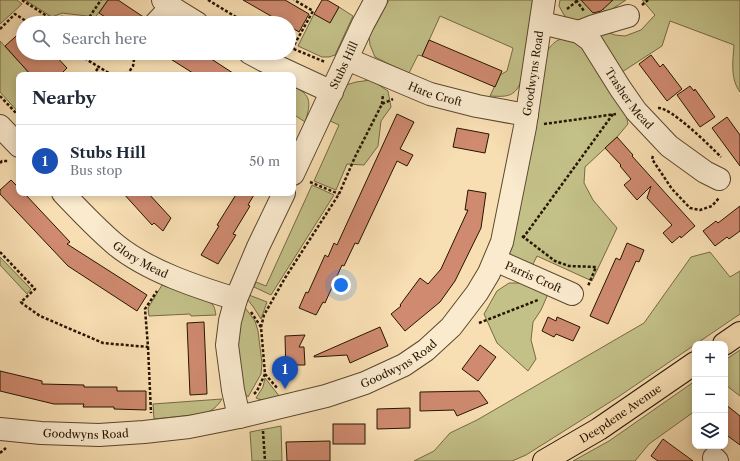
<!DOCTYPE html>
<html lang="en">
<head>
<meta charset="utf-8">
<style>
	body { margin:0; font-family:"Libre Caslon Text",serif; background:#f6f6f7; color:#1f2937 }
	.controls { position:absolute; right:12px; bottom:12px; display:grid; overflow:hidden; border-radius:8px; box-shadow:0 2px 10px #0003 }
	.controls button { width:36px; height:36px; display:grid; place-items:center; padding:0; border:0; border-bottom:1px solid #e0e1e3; background:#fff; color:#1f2937; font:20px sans-serif }
	.you { position:absolute; left:341px; top:285px; width:14px; height:14px; margin:-10px; border:3px solid #fff; border-radius:50%; background:#1a73e8; box-shadow:0 0 0 6px #1a73e833 }
	.badge { display:grid; place-items:center; width:26px; height:26px; border-radius:50%; background:#8f2418; color:#fff; font-size:13px; font-weight:700 }
	.pin { position:absolute; translate:-50% -33px; filter:drop-shadow(0 1px 2px #0008) }
	.pin::after { content:''; position:absolute; top:21px; width:14px; height:12px; background:inherit; clip-path:polygon(0 0,100% 0,50% 100%) }
	.list { margin:0; padding:0; list-style:none }
	h2 { display:flex; justify-content:space-between; align-items:center; height:52px; margin:0; padding:0 16px; font-size:17px }
	h2 small { font-size:13px; font-weight:400; color:#747a83 }
	.list li { display:grid; grid-template-columns:26px 1fr auto; gap:12px; align-items:center; box-sizing:border-box; height:72px; padding:0 16px; border-top:1px solid #e0e1e3 }
	.list b { display:block; font-size:15px; white-space:nowrap }
	.list p { margin:0; font-size:13px; white-space:nowrap; color:#747a83 }
	.list em { font-size:13px; font-style:normal; color:#747a83 }
	.icon { flex:none; width:22px; height:22px; fill:none; stroke:currentColor; stroke-width:2; stroke-linecap:round; stroke-linejoin:round }
	.map { position:relative; flex:none; width:740px; height:461px; overflow:hidden }
	.search { position:absolute; background:#fff; box-shadow:0 2px 10px #0003; left:16px; top:16px; width:280px; height:44px; display:flex; align-items:center; gap:10px; box-sizing:border-box; padding:0 14px; border-radius:22px; color:#747a83; font-size:15px }
	.panel { position:absolute; background:#fff; box-shadow:0 2px 10px #0003; left:16px; top:72px; width:280px; height:124px; border-radius:8px }
	.map>svg:first-child { display:block }
	.green { fill:#c3c088; stroke:#756a44 }
	.building { fill:#cf8a6f; stroke:#271400 }
	.lines { fill:none; stroke-linecap:round; stroke-linejoin:round }
	.minor-casing { stroke:#5b472d; stroke-width:24 }
	.highway-casing { stroke:#271400; stroke-width:24 }
	.path { stroke:#271400; stroke-width:2.5; stroke-dasharray:3 2; stroke-linecap:butt }
	.minor { stroke:#faeace; stroke-width:22 }
	.highway { stroke:#f8dfb3; stroke-width:22 }
	.labels { text-anchor:middle; stroke-width:3.5; stroke-linejoin:round; paint-order:stroke }
	.street-label { font-size:11px; fill:#271400; stroke:#faeace }
</style>
</head>
<body>
<div class="map">
<svg width="740" height="461" viewBox="0 0 740 461">
	<rect width="100%" height="100%" fill="#f8dfb3"/>
	<filter id="stains"><feTurbulence type="fractalNoise" baseFrequency=".005" numOctaves="4"/><feColorMatrix values="0 0 0 0 .2 0 0 0 0 .09 0 0 0 0 .02 0 0 0 .5 -.17"/></filter>
	<radialGradient id="worn" r=".72"><stop offset=".6" stop-color="#630" stop-opacity="0"/><stop offset="1" stop-color="#630" stop-opacity=".3"/></radialGradient>
	<g class="green">
		<path d="M0 0H17L22 4 0 24Z"/>
		<path d="M25 0H108L94 19 87 16 62 13 52 17Z"/>
		<path d="M389 0H535L522 78C516 97 508 97 490 96L500 75 507 71 513 48 440 16 422 56 418 55 409 73 387 63 375 57 370 45 369 37Z"/>
		<path d="M560 0H626L606 13 603 9 595 16 576 22 571 21 564 15 559 6Z"/>
		<path d="M642 0H740V92C730 79 733 60 734 45L670 21 662 46 622 72 600 39 599 32 604 31 615 35 625 36 641 30 655 15Z"/>
		<path d="M339 7 353 16 335 55 329 57H322L298 46 314 14 330 22Z"/>
		<path d="M575 37 624 105 628 124 617 137 585 167 584 183 593 200 617 228 592 281 537 256 530 270 512 261 508 252 546 52C556 39 558 39 575 37Z"/>
		<path d="M0 41 31 75H19V113L0 92Z"/>
		<path d="M371 80 388 91 391 107 381 121 378 146 364 165 347 164 336 190 314 181 339 125 328 120 346 85 356 82Z"/>
		<path d="M293 86C312 95 311 103 305 122L293 114Z"/>
		<path d="M312 185 334 195 271 295 254 287 256 282 266 286Z"/>
		<path d="M710 252 730 277 740 271V314L618 397 526 455 512 461H414L434 451 450 433 477 420 644 323 691 257Z"/>
		<path d="M0 257 31 289 27 294 0 265Z"/>
		<path d="M509 283H524L548 294 541 310 533 322 531 340 536 359 528 371 497 343 484 314 497 291Z"/>
		<path d="M162 285C172 289 208 299 213 305 215 308 215 311 216 315L191 316 190 314 149 316 148 308Z"/>
		<path d="M249 295 267 302 261 319 254 308 248 300Z"/>
		<path d="M243 305 255 321 258 331 262 363 261 374 248 397 243 391 235 346Z"/>
		<path d="M740 350V396L727 386 725 387V360Z"/>
		<path d="M265 378 280 397C272 399 264 402 256 398L263 387Z"/>
		<path d="M695 381V411L649 444 635 461H573L609 441Z"/>
		<path d="M222 399C217 407 212 411 203 414L154 419 153 404Z"/>
		<path d="M281 426 282 461H252L250 432Z"/>
	</g>
	<g class="building">
		<path d="M108 0H118L145 18 144 23H114L99 13Z"/>
		<path d="M243 0H285L309 14 299 32 289 26V23H283Z"/>
		<path d="M322 0H327L339 7 330 23 314 14Z"/>
		<path d="M581 0H613L601 11 593 13Z"/>
		<path d="M23 30V53H53L67 68 60 75H31L5 46Z"/>
		<path d="M429 40 502 71 495 87 422 56Z"/>
		<path d="M161 53H202L236 75H196Z"/>
		<path d="M651 55 660 67 663 64 682 89 667 101 639 64Z"/>
		<path d="M690 86 694 91 695 89 715 117 700 127 677 95Z"/>
		<path d="M397 114 414 122 400 149 413 155 407 166 397 161 358 244 355 243 344 266 342 265 325 303 323 302 316 315 299 308 306 292 308 293 325 255 328 257 334 243 337 245Z"/>
		<path d="M727 117 740 135V166L712 128Z"/>
		<path d="M457 128 489 134 485 153 453 147Z"/>
		<path d="M617 137 633 155 632 156 695 226 681 238 680 236 672 243 663 233 672 225 647 198 651 186 637 200 624 185 631 179 620 166 621 165 605 148Z"/>
		<path d="M11 180 19 188V193H24L70 242 67 244 147 295 137 311 68 266 0 194V190Z"/>
		<path d="M468 190 486 193 481 228 455 281 440 302 405 331 391 314 401 306 400 305 420 278 428 284 441 269 468 210H465Z"/>
		<path d="M123 193H148L171 218 163 231 154 223 152 225Z"/>
		<path d="M237 193H255L248 205 250 206 233 234 236 235 218 264 201 255 219 226 217 225Z"/>
		<path d="M740 206V231L729 239 727 237 715 246 703 231 716 221 718 223Z"/>
		<path d="M627 243 644 250 639 262 636 261 608 324 590 316 616 258 620 260Z"/>
		<path d="M548 317 556 321 557 317 580 327 573 341 556 334 554 337 542 331Z"/>
		<path d="M204 322 207 394 190 395 187 323Z"/>
		<path d="M380 327 388 346 350 363 347 355 314 357V356Z"/>
		<path d="M305 335 299 347H304L305 365H290L286 375 285 336Z"/>
		<path d="M480 345 496 357 478 381 462 369Z"/>
		<path d="M0 371 42 381V384L84 385V387H117V391H146V410L114 409V407H83L84 404H54L0 391Z"/>
		<path d="M479 391 488 403 457 416 454 410 420 411V392Z"/>
		<path d="M725 404 740 416V445L725 434Z"/>
		<path d="M410 408V428L377 429V409Z"/>
		<rect x="333" y="424" width="32" height="20"/>
		<path d="M663 439 693 461H658L651 456Z"/>
		<path d="M330 441V461H287L286 442Z"/>
	</g>
	<g class="lines">
		<g class="minor-casing">
			<g id="minor">
				<path d="M163 0 171 7 197 23"/>
				<path d="M156 23 171 7"/>
				<path id="s1" d="M542 23 579 32 590 40 620 88 636 111 669 146 705 172 719 179"/>
				<path d="M579 32 594 26 628 16"/>
				<path d="M250 53 263 60 332 92"/>
				<path id="s2" d="M347 59 430 94 477 106 527 115"/>
				<path d="M0 126 19 146"/>
				<path id="s3" d="M293 174 363 24 376 0"/>
				<path id="s4" d="M63 193C80 211 97 229 116 245 148 271 197 287 236 299"/>
				<path id="s5" d="M495 260 572 294"/>
				<path d="M239 417 233 390 227 345 230 321 236 299 258 247 284 193"/>
				<path id="s6" d="M0 429 41 433 99 435 144 432 189 427 239 417 326 396 365 383 404 365 426 350 451 327 477 293 489 273 502 242 525 127 544 0"/>
				<path d="M714 458 717 461"/>
			</g>
		</g>
		<g class="highway-casing">
			<g id="highway">
				<path d="M724 344 740 333"/>
				<path id="s7" d="M544 461 599 429 695 363"/>
			</g>
		</g>
		<g class="path">
			<path d="M22 0 53 20 62 17 88 19 101 0"/>
			<path d="M208 0 246 23"/>
			<path d="M576 0 584 11"/>
			<path d="M642 5 648 0"/>
			<path d="M567 9 577 1"/>
			<path d="M0 29 15 14 29 23"/>
			<path d="M289 47 325 62"/>
			<path d="M292 49 313 11 294 0"/>
			<path d="M76 53 112 75"/>
			<path d="M93 75 99 67"/>
			<path d="M127 75 133 66 135 53"/>
			<path d="M0 96 16 113"/>
			<path d="M382 104 383 94"/>
			<path d="M658 108C671 107 711 147 721 157"/>
			<path d="M544 124 616 114"/>
			<path d="M653 156 652 159 672 189 690 208 700 210 712 206 719 198"/>
			<path d="M0 163 2 161H8"/>
			<path d="M310 182 339 194"/>
			<path d="M522 236 555 261 569 266 596 267 588 286"/>
			<path d="M523 238 613 114"/>
			<path d="M0 252 35 289 21 302 23 304 40 316 103 343 148 347 145 309 157 291"/>
			<path d="M251 312 261 327"/>
			<path d="M479 323 538 300"/>
			<path d="M148 347 151 413"/>
			<path d="M265 374 278 389"/>
			<path d="M254 394 257 391 265 374 261 327 264 315 285 278 339 194 355 157 382 104 393 99"/>
			<path d="M263 431 265 461"/>
			<path d="M0 453 6 448"/>
		</g>
		<use href="#minor" class="minor"/>
		<use href="#highway" class="highway"/>
	</g>
	<g class="labels">
		<g class="street-label">
			<text dy="4" stroke="none"><textPath href="#s3" startOffset="120">Stubs Hill</textPath></text>
			<text dy="4" stroke="none"><textPath href="#s6" startOffset="746">Goodwyns Road</textPath></text>
			<text dy="4" stroke="none"><textPath href="#s2" startOffset="95">Hare Croft</textPath></text>
			<text dy="4" stroke="none"><textPath href="#s1" startOffset="122">Trasher Mead</textPath></text>
			<text dy="4" stroke="none"><textPath href="#s4" startOffset="103">Glory Mead</textPath></text>
			<text dy="4" stroke="none"><textPath href="#s5" startOffset="42">Parris Croft</textPath></text>
			<text dy="4" stroke="none"><textPath href="#s6" startOffset="410">Goodwyns Road</textPath></text>
			<text dy="4" stroke="none"><textPath href="#s7" startOffset="90">Deepdene Avenue</textPath></text>
			<text dy="4" stroke="none"><textPath href="#s6" startOffset="86">Goodwyns Road</textPath></text>
		</g>
	</g>
	<rect width="100%" height="100%" filter="url(#stains)"/>
	<rect width="100%" height="100%" fill="url(#worn)"/>
</svg>
<div class="controls">
<button>+</button>
<button>−</button>
<button><svg class="icon" aria-label="layers" viewBox="0 0 24 24"><path d="M12 4l9 5-9 5-9-5zM3 14l9 5 9-5"/></svg></button>
</div>
<div class="you"></div>
<div class="pin badge" style="left:285px;top:389px;background:#1a4fb4">1</div>
<div class="search"><svg class="icon" aria-label="search" viewBox="0 0 24 24"><circle cx="10" cy="10" r="6"/><path d="M15 15l6 6"/></svg>Search here</div>
<section class="panel">
<h2>Nearby<small></small></h2>
<ul class="list">
<li><span class="badge" style="background:#1a4fb4">1</span><div><b>Stubs Hill</b><p>Bus stop</p></div><em>50 m</em></li>
</ul>
</section>
</div>
</body>
</html>
